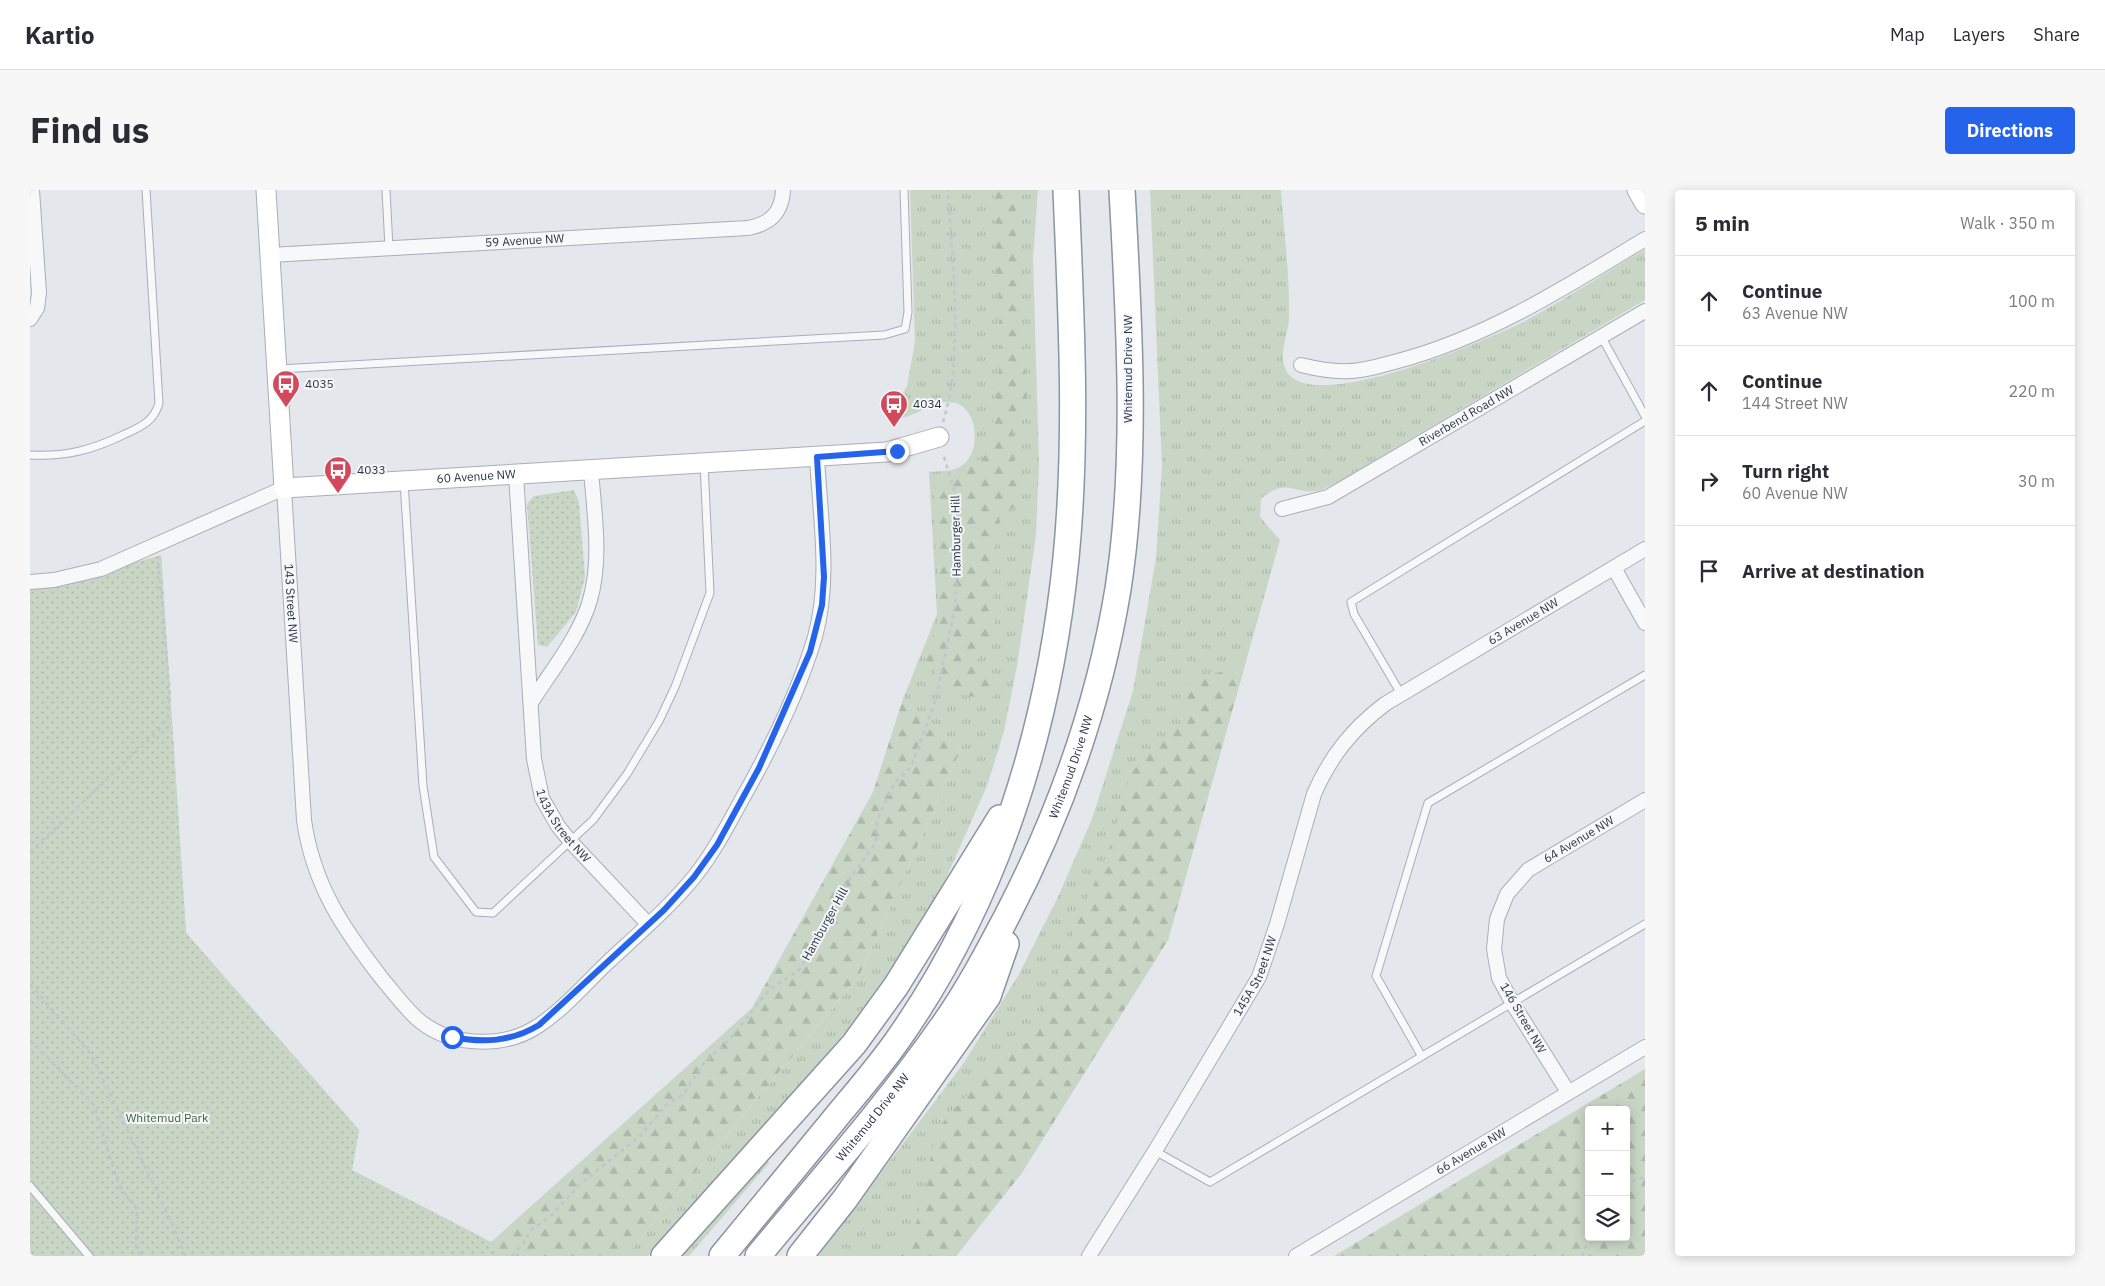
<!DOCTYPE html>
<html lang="en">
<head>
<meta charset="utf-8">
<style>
	body { margin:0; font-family:"IBM Plex Sans",sans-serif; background:#f7f7f7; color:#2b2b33 }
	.controls { position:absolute; right:15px; bottom:15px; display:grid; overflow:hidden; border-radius:5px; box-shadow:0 2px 12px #0003 }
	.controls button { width:45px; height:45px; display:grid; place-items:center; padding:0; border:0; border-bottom:1px solid #e1e1e2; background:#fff; color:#2b2b33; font:25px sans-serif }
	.stop { position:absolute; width:15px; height:15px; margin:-11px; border:4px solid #2563eb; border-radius:50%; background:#fff }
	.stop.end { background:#2563eb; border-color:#fff; box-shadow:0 1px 5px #0008 }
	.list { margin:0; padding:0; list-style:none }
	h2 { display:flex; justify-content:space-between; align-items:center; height:65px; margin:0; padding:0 20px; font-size:21px }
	h2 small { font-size:16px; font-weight:400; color:#7c7c81 }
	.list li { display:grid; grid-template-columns:32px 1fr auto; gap:15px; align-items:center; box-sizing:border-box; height:90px; padding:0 20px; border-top:1px solid #e1e1e2 }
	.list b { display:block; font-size:19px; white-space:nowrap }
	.list p { margin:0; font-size:16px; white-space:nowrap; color:#7c7c81 }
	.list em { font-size:16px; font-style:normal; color:#7c7c81 }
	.icon { flex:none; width:28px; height:28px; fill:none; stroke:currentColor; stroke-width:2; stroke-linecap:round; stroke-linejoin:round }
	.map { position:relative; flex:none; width:1615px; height:1066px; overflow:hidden; border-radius:5px }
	header { display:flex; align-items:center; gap:30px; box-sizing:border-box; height:70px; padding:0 25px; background:#fff; border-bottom:1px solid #e1e1e2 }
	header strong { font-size:24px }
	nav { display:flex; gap:28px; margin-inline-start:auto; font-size:18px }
	.intro { display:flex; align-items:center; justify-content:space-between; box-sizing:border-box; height:120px; padding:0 30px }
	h1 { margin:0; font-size:35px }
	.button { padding:12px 22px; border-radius:5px; background:#2563eb; color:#fff; font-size:18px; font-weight:700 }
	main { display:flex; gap:30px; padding:0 30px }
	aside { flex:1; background:#fff; border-radius:5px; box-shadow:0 2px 12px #0003 }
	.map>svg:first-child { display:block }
	.grass { fill:url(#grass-tufts) }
	.forest { fill:url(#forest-firs); fill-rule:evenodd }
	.park { fill:url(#park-dots) }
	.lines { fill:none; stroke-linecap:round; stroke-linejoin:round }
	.lane-casing { stroke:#a9aeb7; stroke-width:9 }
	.street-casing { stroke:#a9aeb7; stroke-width:16 }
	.secondary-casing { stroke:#a9aeb7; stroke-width:21 }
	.highway-casing { stroke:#8b94a3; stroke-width:28 }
	.path { stroke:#c2c5cb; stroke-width:2.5; stroke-dasharray:4 4; stroke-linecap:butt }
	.lane { stroke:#f7f8fa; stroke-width:7 }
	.street { stroke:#f7f8fa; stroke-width:14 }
	.secondary { stroke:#fff; stroke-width:19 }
	.highway { stroke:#fff; stroke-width:25 }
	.route { stroke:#2563eb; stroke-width:6 }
	.labels { text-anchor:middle; stroke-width:4; stroke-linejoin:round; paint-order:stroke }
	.street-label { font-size:12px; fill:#2b3445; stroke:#f4f6f9 }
	.poi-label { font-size:12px; fill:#2b3445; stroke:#f4f6f9; text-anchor:start }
	.park-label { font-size:12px; fill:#3f6138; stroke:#f4f6f9 }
</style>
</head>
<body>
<header>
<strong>Kartio</strong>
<nav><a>Map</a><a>Layers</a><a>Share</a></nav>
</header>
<div class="intro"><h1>Find us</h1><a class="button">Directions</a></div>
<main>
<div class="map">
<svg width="1615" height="1066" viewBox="0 0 1615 1066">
	<defs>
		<pattern id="grass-tufts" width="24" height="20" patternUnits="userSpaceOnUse" patternTransform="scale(1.25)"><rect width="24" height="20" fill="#c9d6c5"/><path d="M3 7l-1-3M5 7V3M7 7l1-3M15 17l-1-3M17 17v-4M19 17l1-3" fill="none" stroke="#adb8ab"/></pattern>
		<pattern id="forest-firs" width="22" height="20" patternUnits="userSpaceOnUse" patternTransform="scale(1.25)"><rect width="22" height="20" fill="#c9d6c5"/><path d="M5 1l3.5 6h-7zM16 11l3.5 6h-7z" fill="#adb8ab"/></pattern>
		<pattern id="park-dots" width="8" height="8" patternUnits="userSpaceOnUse" patternTransform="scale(1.25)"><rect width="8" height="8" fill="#c9d6c5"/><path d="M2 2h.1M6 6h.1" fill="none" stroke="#adb8ab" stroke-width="1.8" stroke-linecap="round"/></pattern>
	</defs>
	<rect width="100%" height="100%" fill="#e4e7ec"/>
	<g class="grass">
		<path d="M880 0H1008L1003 69 1009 274 1006 345 987 476 974 541 957 596 913 695 859 781 817 840 743 928 618 1066H596L829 786 931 559 873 509 907 424 899 282C912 281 927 282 936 272 950 258 948 219 925 213 907 209 896 219 881 225 874 228 866 229 858 231L877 196 885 152Z"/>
		<path d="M1120 0H1251C1254 41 1260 88 1259 129 1258 143 1249 164 1255 178 1275 230 1460 149 1495 131 1536 109 1575 83 1615 59V110L1306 293C1301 295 1296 298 1291 300 1265 307 1258 285 1231 309L1230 327 1250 350 1138 750 991 984 926 1066H788L933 874 988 786 1028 707 1062 629 1103 501 1126 368 1132 276Z"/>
		<path d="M737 969 739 973 659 1066H648Z"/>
	</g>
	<g class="forest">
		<path d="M963 0H986C983 72 994 143 997 215L978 231 983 239 984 280 991 311 969 329 962 393 966 439 958 457 945 472 965 487 966 505 956 510 917 500 895 469 909 426 903 287 929 283 955 266 966 218 971 151Z"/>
		<path d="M131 365 156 743 329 940 322 980 461 1052 722 818 843 602 873 509 931 559 829 786 596 1066H69L0 397 15 398 46 389 53 488Z"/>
		<path d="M1214 478 1138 750 991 984 926 1066H865L887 1031 907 939 952 888 1000 850 1026 782 1080 657 1101 583 1127 554 1153 531 1158 488Z"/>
		<path d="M1615 879V1066H1304ZM1559 920H1596V1047H1559Z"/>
	</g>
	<g class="park">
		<path d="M544 300 549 312 555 387 546 422 517 457 508 455 497 314 504 306Z"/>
		<path d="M131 365 156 743 329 940 322 980 461 1052 467 1066H0V397L15 398Z"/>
	</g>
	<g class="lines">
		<g class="lane-casing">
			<g id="lane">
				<path d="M356 0 359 58"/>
				<path d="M1571 146 1615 226"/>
				<path d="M249 179 854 145 875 139 878 122 874 0"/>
				<path d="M0 265C35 267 62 260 93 245 110 237 124 232 129 213L116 0"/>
				<path d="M374 291 393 596 404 667 446 722 463 723 563 630 597 584 629 531 645 497 680 403 674 273"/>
				<path d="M1371 504 1324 424 1321 412 1615 231"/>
				<path d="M1391 865 1346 786 1398 613 1615 485"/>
				<path d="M1125 961 1180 992 1615 734"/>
				<path d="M0 996 59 1066"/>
			</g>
		</g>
		<g class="street-casing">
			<g id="street">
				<path id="s1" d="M240 65 718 38C740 34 752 23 753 0"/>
				<path d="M0 129 7 118 9 103 2 0"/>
				<path d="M1271 175C1287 179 1303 182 1319 181 1335 181 1352 175 1368 171 1458 147 1536 97 1615 49"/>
				<path id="s2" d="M486 284 504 569 512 608 528 636 540 651 618 734"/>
				<path id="s3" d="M1252 319 1298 307 1615 121"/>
				<path d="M1584 378 1615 433"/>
				<path id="s4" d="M0 392 24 390 71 379 254 298 274 630C283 695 314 740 353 790 365 804 377 821 391 832 423 857 475 858 508 836 534 819 555 794 577 773 607 745 639 718 665 686 683 663 697 637 711 611 740 560 768 504 785 447 801 389 790 327 787 267"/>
				<path d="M501 513C520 482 550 446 560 410 572 369 564 322 561 280"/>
				<path id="s5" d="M1538 902 1483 814 1469 788 1464 759 1467 729 1477 704 1498 680 1615 610"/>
				<path id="s6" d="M1059 1066 1125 961 1229 787 1247 734 1284 604C1300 567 1322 539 1355 514L1615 359"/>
				<path id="s7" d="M1266 1066 1615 857"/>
			</g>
		</g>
		<g class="secondary-casing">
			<g id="secondary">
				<path id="s8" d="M236 0 254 298 857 262 909 247"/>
				<path d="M1607 0 1615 14"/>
			</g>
		</g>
		<g class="highway-casing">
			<g id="highway">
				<path d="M634 1066 824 854 866 796 970 628"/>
				<path d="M692 1066C729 1021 766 976 803 931 825 904 849 877 869 848 968 706 1019 539 1036 368 1048 246 1041 122 1036 0"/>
				<path id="s9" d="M728 1066C790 991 856 917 912 837 937 802 957 764 977 726 1031 622 1069 515 1088 399 1108 270 1099 130 1092 0"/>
				<path d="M770 1066 815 1009 958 806 976 754"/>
			</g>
		</g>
		<g class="path">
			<path d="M913 232C934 166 922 70 918 0"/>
			<path d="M0 662 127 542 138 527 140 505 128 370"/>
			<path d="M0 794 61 864 141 1031 155 1066"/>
			<path d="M0 850 64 915 88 993 107 1020 106 1057 111 1066"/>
			<path d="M1596 1022 1599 995 1607 988H1615"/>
			<path d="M482 1066 493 1054 502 1039 522 1025 550 994 609 947 636 915 654 904 673 874 699 850 739 800 768 781 781 763 807 707 846 652 847 630 865 592 881 577 906 509 925 416 929 358 927 309 913 264"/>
			<path d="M1553 1066V1059L1568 1047"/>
		</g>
		<use href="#lane" class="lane"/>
		<use href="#street" class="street"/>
		<use href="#secondary" class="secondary"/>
		<use href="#highway" class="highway"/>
	</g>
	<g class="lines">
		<path class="route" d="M422 847C453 853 481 852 509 835L634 720 664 687 687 655 729 578 780 462 792 415 794 387 787 267 867 261"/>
	</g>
	<defs>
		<g id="bus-pin" transform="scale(1.4375)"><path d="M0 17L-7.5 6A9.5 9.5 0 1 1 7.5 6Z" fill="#d1495b" stroke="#f4f6f9"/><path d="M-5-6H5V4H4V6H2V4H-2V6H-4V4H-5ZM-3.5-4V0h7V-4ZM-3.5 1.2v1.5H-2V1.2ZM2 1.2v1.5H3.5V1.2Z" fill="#fff"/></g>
	</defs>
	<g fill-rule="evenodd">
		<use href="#bus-pin" x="256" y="194"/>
		<use href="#bus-pin" x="864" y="214"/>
		<use href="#bus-pin" x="308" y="280"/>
	</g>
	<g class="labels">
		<g class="street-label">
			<text dy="4" stroke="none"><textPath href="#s1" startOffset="255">59 Avenue NW</textPath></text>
			<text transform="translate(1098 179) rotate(-90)" y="4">Whitemud Drive NW</text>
			<text dy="4" stroke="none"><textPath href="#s3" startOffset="208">Riverbend Road NW</textPath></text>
			<text dy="4" stroke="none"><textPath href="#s8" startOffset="491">60 Avenue NW</textPath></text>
			<text transform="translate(926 346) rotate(-91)" y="4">Hamburger Hill</text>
			<text dy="4" stroke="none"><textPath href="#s4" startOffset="388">143 Street NW</textPath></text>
			<text dy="4" stroke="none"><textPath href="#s6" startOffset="795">63 Avenue NW</textPath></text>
			<text dy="4" stroke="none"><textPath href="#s9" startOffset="585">Whitemud Drive NW</textPath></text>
			<text dy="4" stroke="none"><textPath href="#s2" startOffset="360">143A Street NW</textPath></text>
			<text dy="4" stroke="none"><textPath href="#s5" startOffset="311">64 Avenue NW</textPath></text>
			<text transform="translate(795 734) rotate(-61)" y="4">Hamburger Hill</text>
			<text dy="4" stroke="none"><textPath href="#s6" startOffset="326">145A Street NW</textPath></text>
			<text transform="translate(1493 828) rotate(60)" y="4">146 Street NW</text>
			<text dy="4" stroke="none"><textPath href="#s9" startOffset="180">Whitemud Drive NW</textPath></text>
			<text dy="4" stroke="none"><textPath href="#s7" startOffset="204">66 Avenue NW</textPath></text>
		</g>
		<g class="poi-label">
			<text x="275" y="198">4035</text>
			<text x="883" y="218">4034</text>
			<text x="327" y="284">4033</text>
		</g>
		<g class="park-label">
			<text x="137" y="932">Whitemud Park</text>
		</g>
	</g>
</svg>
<div class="controls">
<button>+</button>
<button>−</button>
<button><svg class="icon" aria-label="layers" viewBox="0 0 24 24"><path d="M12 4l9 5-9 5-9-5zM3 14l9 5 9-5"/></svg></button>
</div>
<div class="stop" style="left:422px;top:847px"></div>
<div class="stop end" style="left:867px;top:261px"></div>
</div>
<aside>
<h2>5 min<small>Walk · 350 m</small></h2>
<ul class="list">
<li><svg class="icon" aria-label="ahead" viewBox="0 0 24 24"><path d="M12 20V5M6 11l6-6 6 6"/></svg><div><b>Continue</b><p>63 Avenue NW</p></div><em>100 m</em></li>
<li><svg class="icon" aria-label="ahead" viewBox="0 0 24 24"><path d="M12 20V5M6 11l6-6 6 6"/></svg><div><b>Continue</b><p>144 Street NW</p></div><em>220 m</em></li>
<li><svg class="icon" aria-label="right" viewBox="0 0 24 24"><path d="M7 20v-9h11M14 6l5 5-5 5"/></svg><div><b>Turn right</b><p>60 Avenue NW</p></div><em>30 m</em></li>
<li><svg class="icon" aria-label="arrive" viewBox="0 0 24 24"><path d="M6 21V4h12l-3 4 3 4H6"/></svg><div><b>Arrive at destination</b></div></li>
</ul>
</aside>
</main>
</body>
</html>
